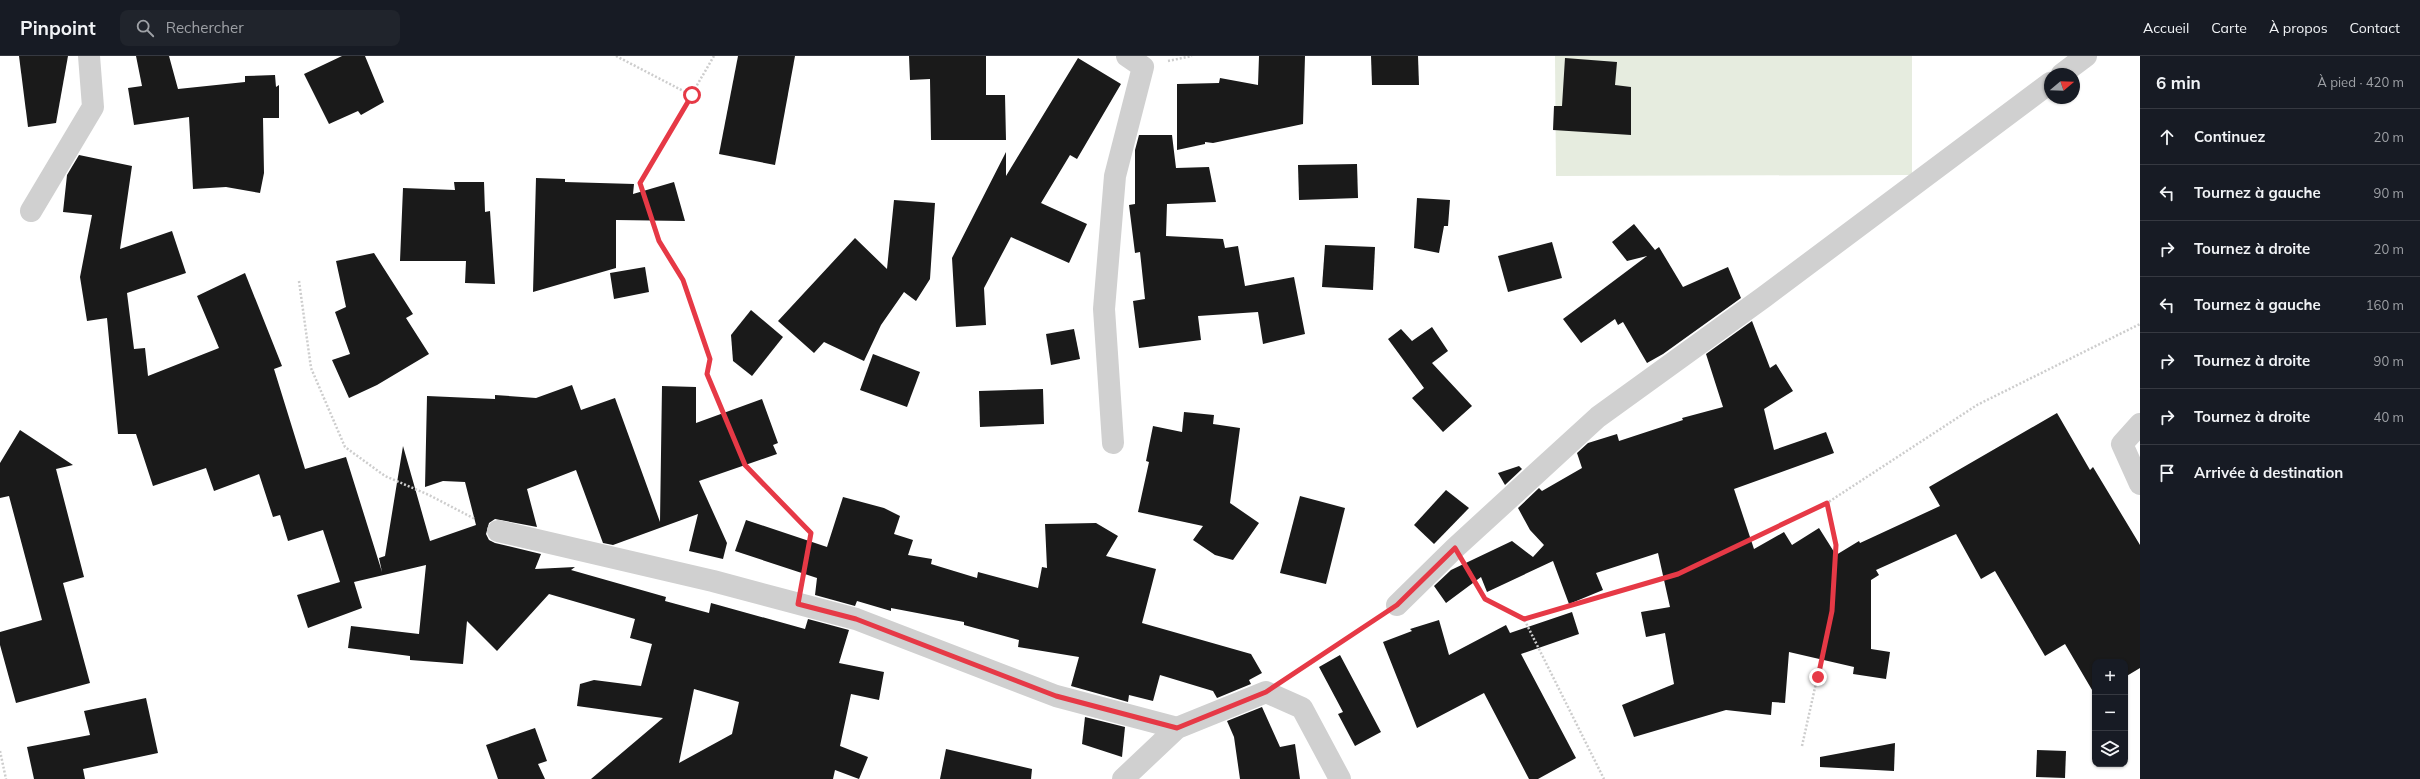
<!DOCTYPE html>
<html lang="fr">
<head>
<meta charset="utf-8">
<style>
	body { margin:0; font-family:Mulish,sans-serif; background:#20242c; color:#f1f3f6 }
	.controls { position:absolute; right:12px; bottom:12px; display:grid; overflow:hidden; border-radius:8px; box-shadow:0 1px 3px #0004 }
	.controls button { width:36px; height:36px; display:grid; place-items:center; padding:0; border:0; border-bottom:1px solid #363941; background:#171b24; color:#f1f3f6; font:20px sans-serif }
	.compass { position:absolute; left:2044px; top:12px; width:36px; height:36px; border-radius:50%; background:#171b24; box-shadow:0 1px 3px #0004; rotate:71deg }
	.stop { position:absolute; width:12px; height:12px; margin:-9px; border:3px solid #e63946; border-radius:50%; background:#fff }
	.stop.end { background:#e63946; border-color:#fff; box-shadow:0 1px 4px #0008 }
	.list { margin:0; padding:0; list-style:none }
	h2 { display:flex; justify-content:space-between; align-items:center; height:52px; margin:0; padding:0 16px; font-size:17px }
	h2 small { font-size:13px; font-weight:400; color:#9ea1a6 }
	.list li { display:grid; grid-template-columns:26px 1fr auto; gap:12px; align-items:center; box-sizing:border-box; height:56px; padding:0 16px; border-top:1px solid #363941 }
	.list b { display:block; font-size:15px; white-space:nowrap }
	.list em { font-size:13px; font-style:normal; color:#9ea1a6 }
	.icon { flex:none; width:22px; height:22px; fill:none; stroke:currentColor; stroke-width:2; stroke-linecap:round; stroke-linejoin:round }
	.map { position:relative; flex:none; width:2140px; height:723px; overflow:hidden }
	header { display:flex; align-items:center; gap:24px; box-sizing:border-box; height:56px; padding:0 20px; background:#171b24; border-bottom:1px solid #363941 }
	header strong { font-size:19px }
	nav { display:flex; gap:22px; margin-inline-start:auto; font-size:14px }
	.search { width:280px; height:36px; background:#20242c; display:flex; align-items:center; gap:10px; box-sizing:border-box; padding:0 14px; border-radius:8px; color:#9ea1a6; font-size:15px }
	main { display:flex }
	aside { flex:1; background:#171b24 }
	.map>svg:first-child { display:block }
	.green { fill:#e6ecdf }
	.building { fill:#1a1a1a; fill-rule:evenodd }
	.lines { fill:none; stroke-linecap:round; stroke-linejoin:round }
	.path { stroke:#cdcdcd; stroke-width:2.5; stroke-dasharray:2 2; stroke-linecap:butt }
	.minor { stroke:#d0d0d0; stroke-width:22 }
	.route { stroke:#e63946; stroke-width:5 }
</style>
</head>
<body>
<header>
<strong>Pinpoint</strong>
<div class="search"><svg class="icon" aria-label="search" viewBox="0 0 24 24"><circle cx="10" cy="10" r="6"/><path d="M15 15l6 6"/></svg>Rechercher</div>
<nav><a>Accueil</a><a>Carte</a><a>À propos</a><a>Contact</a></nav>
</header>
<main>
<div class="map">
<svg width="2140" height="723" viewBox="0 0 2140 723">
	<rect width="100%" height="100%" fill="#fff"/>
	<path class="green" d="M1555 0H1912V119L1556 120Z"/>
	<g class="building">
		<path d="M19 0H68L56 67 28 71Z"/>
		<path d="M136 0H169L178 33 245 26V20L275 19 276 31 279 29V62H263L264 117 260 137 226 131 193 133 189 61 134 69 128 32 142 30Z"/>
		<path d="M342 0H365L384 46 361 59 358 55 329 68 304 18Z"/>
		<path d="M738 0H795L775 109 719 98Z"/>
		<path d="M909 0H986V39H1005L1006 84H931L930 23 910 24Z"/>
		<path d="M1259 0H1305L1303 68 1213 87 1205 86V88L1177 94V28L1219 27 1220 22 1258 29Z"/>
		<path d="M1371 0H1418L1419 29H1372Z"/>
		<path d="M1078 2 1121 28 1077 103 1070 99 1041 147 1087 168 1069 207 1011 181 984 232 986 269 956 271 952 202 1006 96V120Z"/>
		<path d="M1565 2 1617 6 1615 29 1631 31V79L1553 74 1554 50H1562Z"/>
		<path d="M1139 79H1172L1176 112 1209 111 1216 146 1167 148 1166 180 1223 183 1225 192 1238 190 1245 230 1294 221 1305 278 1263 288 1258 256 1198 260 1201 284 1139 292 1133 245 1145 243 1140 196 1135 197 1129 149 1135 148V94Z"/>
		<path d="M79 99 132 110 120 193 172 175 186 217 127 237 134 293 145 292 148 320 219 292 197 240 245 217 282 310 274 313 305 413 346 401 382 516 379 502 385 500 403 390 430 485 476 469 465 426 443 425 425 431 427 340 495 343V339L536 342 572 329 581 354 615 342 660 466 662 330 696 331V367L762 343 778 387 773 389 777 398 699 425 727 487 723 503 689 495 698 458 613 489 603 487 576 414 527 433 537 471 495 463 489 467 486 478 489 484 495 487 541 498 535 513 575 511 571 514 666 541 665 545 709 557 711 547 805 573 808 563 849 574 839 607 884 616 879 644 851 638 840 690 868 701 859 723 835 714 833 723H591L663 662 577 650 580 628 594 624 641 630 652 588 630 582 635 563 549 538 497 595 467 565 463 608 410 604V600L348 592 351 570 419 578 426 509 354 526 362 552 308 572 297 539 340 526 323 474 288 485 280 459 273 461 259 418 214 435 206 412 153 430 136 378H118L107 262 87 265 80 221 92 159 63 156 67 119ZM694 633 739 646 732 678 679 707Z"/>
		<path d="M1357 108 1358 142 1299 144 1298 109Z"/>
		<path d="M536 122 565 123V126L634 128 633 138 674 126 685 165 616 164V212L533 236Z"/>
		<path d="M454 126H484L485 156 490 155 495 228 465 227 466 205H400L403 132 455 134Z"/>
		<path d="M1417 142 1450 144 1448 170H1444L1439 197 1414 192Z"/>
		<path d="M894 144 935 147 930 223 916 245 904 236 881 269 864 305 824 286 814 297 778 265 855 182 887 213Z"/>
		<path d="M1634 168 1655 194 1659 191 1683 231 1728 211 1741 242 1663 298 1647 307 1623 266 1618 269 1615 263 1581 287 1563 263 1647 200 1627 205 1612 186Z"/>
		<path d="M1552 186 1562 222 1508 236 1498 200Z"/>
		<path d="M1325 189 1375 191 1373 234 1322 231Z"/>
		<path d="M374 197 413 258 406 262 429 298 377 329 349 342 332 304 350 298 335 256 346 251 336 205Z"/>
		<path d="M645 211 649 236 614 243 610 217Z"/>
		<path d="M751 254 783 281 752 320 733 305 731 279Z"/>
		<path d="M1752 265 1770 312 1776 308 1793 335 1764 353 1774 394 1826 376 1834 397 1734 433 1754 493 1784 476 1792 489 1819 472 1836 499 1859 485 1860 487 1940 450 1929 431 2057 357 2090 414 2093 411 2140 489V612L2125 621V606H2095V639L2065 588 2045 600 1995 515 1981 523 1956 478 1876 514 1879 519 1871 524V593L1890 596 1886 623 1853 618 1854 611 1789 596 1785 647 1772 646 1771 659 1726 654 1634 681 1622 649 1674 628 1665 577 1646 581 1641 556 1670 551 1658 497 1596 517 1603 534 1569 548 1553 505 1487 536 1481 521 1446 547 1434 530 1451 514 1512 485 1533 501 1544 489 1530 474 1518 452 1539 432 1542 435 1582 412 1577 397 1588 387 1617 378 1619 385 1683 364 1682 362 1723 351 1706 298Z"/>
		<path d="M1432 271 1448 295 1432 307 1472 350 1443 376 1412 342 1424 332 1388 283 1401 273 1412 285Z"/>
		<path d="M1074 273 1080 303 1051 309 1046 278Z"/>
		<path d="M873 298 920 316 907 351 860 334Z"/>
		<path d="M1043 333 1044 368 980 371 979 335Z"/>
		<path d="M1184 356 1214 359 1213 368 1240 372 1230 447 1259 467 1233 504 1215 499 1193 484 1203 470 1138 456 1149 406 1146 405 1153 370 1182 376Z"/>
		<path d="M20 374 73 409 56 413 84 521 63 527 90 627 16 647 0 589V576L42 564 9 440 0 442V407Z"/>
		<path d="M1519 410 1522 413 1505 429 1498 417Z"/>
		<path d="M1446 434 1469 452 1434 488 1414 469Z"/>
		<path d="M1300 440 1345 452 1326 528 1280 517Z"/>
		<path d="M843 441 884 452 900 460 894 478 913 484 908 499 932 503 931 508 977 522 978 516 1038 532 1042 511 1047 512 1045 468 1096 467 1118 480 1106 500 1156 513 1142 567 1251 598 1262 617 1249 624 1251 628 1217 642 1213 635 1160 619 1153 645 1129 639 1128 646 1071 630 1079 601 1018 591 1019 584 964 569V566L891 552V555L857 545 855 550 815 539 817 522 735 495 746 464 827 491Z"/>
		<path d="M1572 556 1579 578 1521 598 1576 702 1538 723H1529L1484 637 1417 672 1383 586 1412 575 1410 573 1439 564 1449 599 1506 569 1510 577Z"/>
		<path d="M1340 599 1381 676 1355 690 1338 658 1343 656 1319 611Z"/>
		<path d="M146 642 158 697 83 713 85 723H34L27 691 90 679 84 655Z"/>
		<path d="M1262 651 1280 691 1295 688 1300 723H1240L1234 681 1227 665Z"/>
		<path d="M1085 661 1125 671 1122 701 1082 688Z"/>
		<path d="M535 672 547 705 538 708 545 723H498L486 689Z"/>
		<path d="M1895 687 1894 715 1820 711V701Z"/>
		<path d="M946 693 1032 713 1031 723H940Z"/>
		<path d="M2037 694 2066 695 2065 722 2036 721Z"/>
	</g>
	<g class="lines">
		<g class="path">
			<path d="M616 0 691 39"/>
			<path d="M714 0 640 127 659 185 683 224 710 303 707 318 745 409 811 477 803 522"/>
			<path d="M1168 5 1192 0"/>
			<path d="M299 225 311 312 345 391 385 420 429 439 475 463"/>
			<path d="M1470 516 1485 543 1524 563 1604 723"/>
			<path d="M1524 563 1678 518 1827 447 1977 349 2140 268"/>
			<path d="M1293 619 1375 564"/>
			<path d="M1802 690 1832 555 1836 489 1827 447"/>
			<path d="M0 695 6 723"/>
		</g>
		<g class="minor">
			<path d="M2062 18 2086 0"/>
			<path d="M31 155 93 51 89 0"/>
			<path d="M2140 368 2122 388 2140 428"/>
			<path d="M1113 387 1104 253 1115 120 1143 11 1127 0"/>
			<path d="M498 475 713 525 856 563 1056 640 1177 672"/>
			<path d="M1397 549 1455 492 1598 361 1764 241 2050 27"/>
			<path d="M1123 723 1177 672 1266 636 1302 652 1340 723"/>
		</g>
	</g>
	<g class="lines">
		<path class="route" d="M692 39 640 127 659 185 683 224 710 303 707 318 745 409 811 477 798 548 856 563 1056 640 1177 672 1266 636 1397 549 1455 492 1485 543 1524 563 1678 518 1827 447 1836 489 1832 555 1818 621"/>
	</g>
</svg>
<div class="controls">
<button>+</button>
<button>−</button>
<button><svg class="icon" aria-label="layers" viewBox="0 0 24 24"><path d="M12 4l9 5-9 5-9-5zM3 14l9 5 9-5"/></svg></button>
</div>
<svg class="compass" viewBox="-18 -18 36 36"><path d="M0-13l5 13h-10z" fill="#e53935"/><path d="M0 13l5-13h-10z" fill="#9ea1a6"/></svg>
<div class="stop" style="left:692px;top:39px"></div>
<div class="stop end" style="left:1818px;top:621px"></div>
</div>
<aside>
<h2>6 min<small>À pied · 420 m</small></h2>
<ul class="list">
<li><svg class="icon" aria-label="ahead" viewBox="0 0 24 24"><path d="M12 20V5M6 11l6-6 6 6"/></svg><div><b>Continuez</b></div><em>20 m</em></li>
<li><svg class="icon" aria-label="left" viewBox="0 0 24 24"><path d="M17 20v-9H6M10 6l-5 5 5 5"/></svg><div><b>Tournez à gauche</b></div><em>90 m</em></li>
<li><svg class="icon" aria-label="right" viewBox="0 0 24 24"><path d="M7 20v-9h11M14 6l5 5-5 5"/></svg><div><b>Tournez à droite</b></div><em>20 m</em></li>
<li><svg class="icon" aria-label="left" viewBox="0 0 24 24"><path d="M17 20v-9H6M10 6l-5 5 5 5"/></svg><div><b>Tournez à gauche</b></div><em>160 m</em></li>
<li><svg class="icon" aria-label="right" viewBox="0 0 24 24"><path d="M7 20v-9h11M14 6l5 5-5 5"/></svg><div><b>Tournez à droite</b></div><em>90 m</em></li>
<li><svg class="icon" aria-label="right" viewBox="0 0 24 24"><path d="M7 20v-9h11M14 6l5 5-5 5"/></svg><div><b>Tournez à droite</b></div><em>40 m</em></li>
<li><svg class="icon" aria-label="arrive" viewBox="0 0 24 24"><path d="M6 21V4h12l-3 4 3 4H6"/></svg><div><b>Arrivée à destination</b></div></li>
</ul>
</aside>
</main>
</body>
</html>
